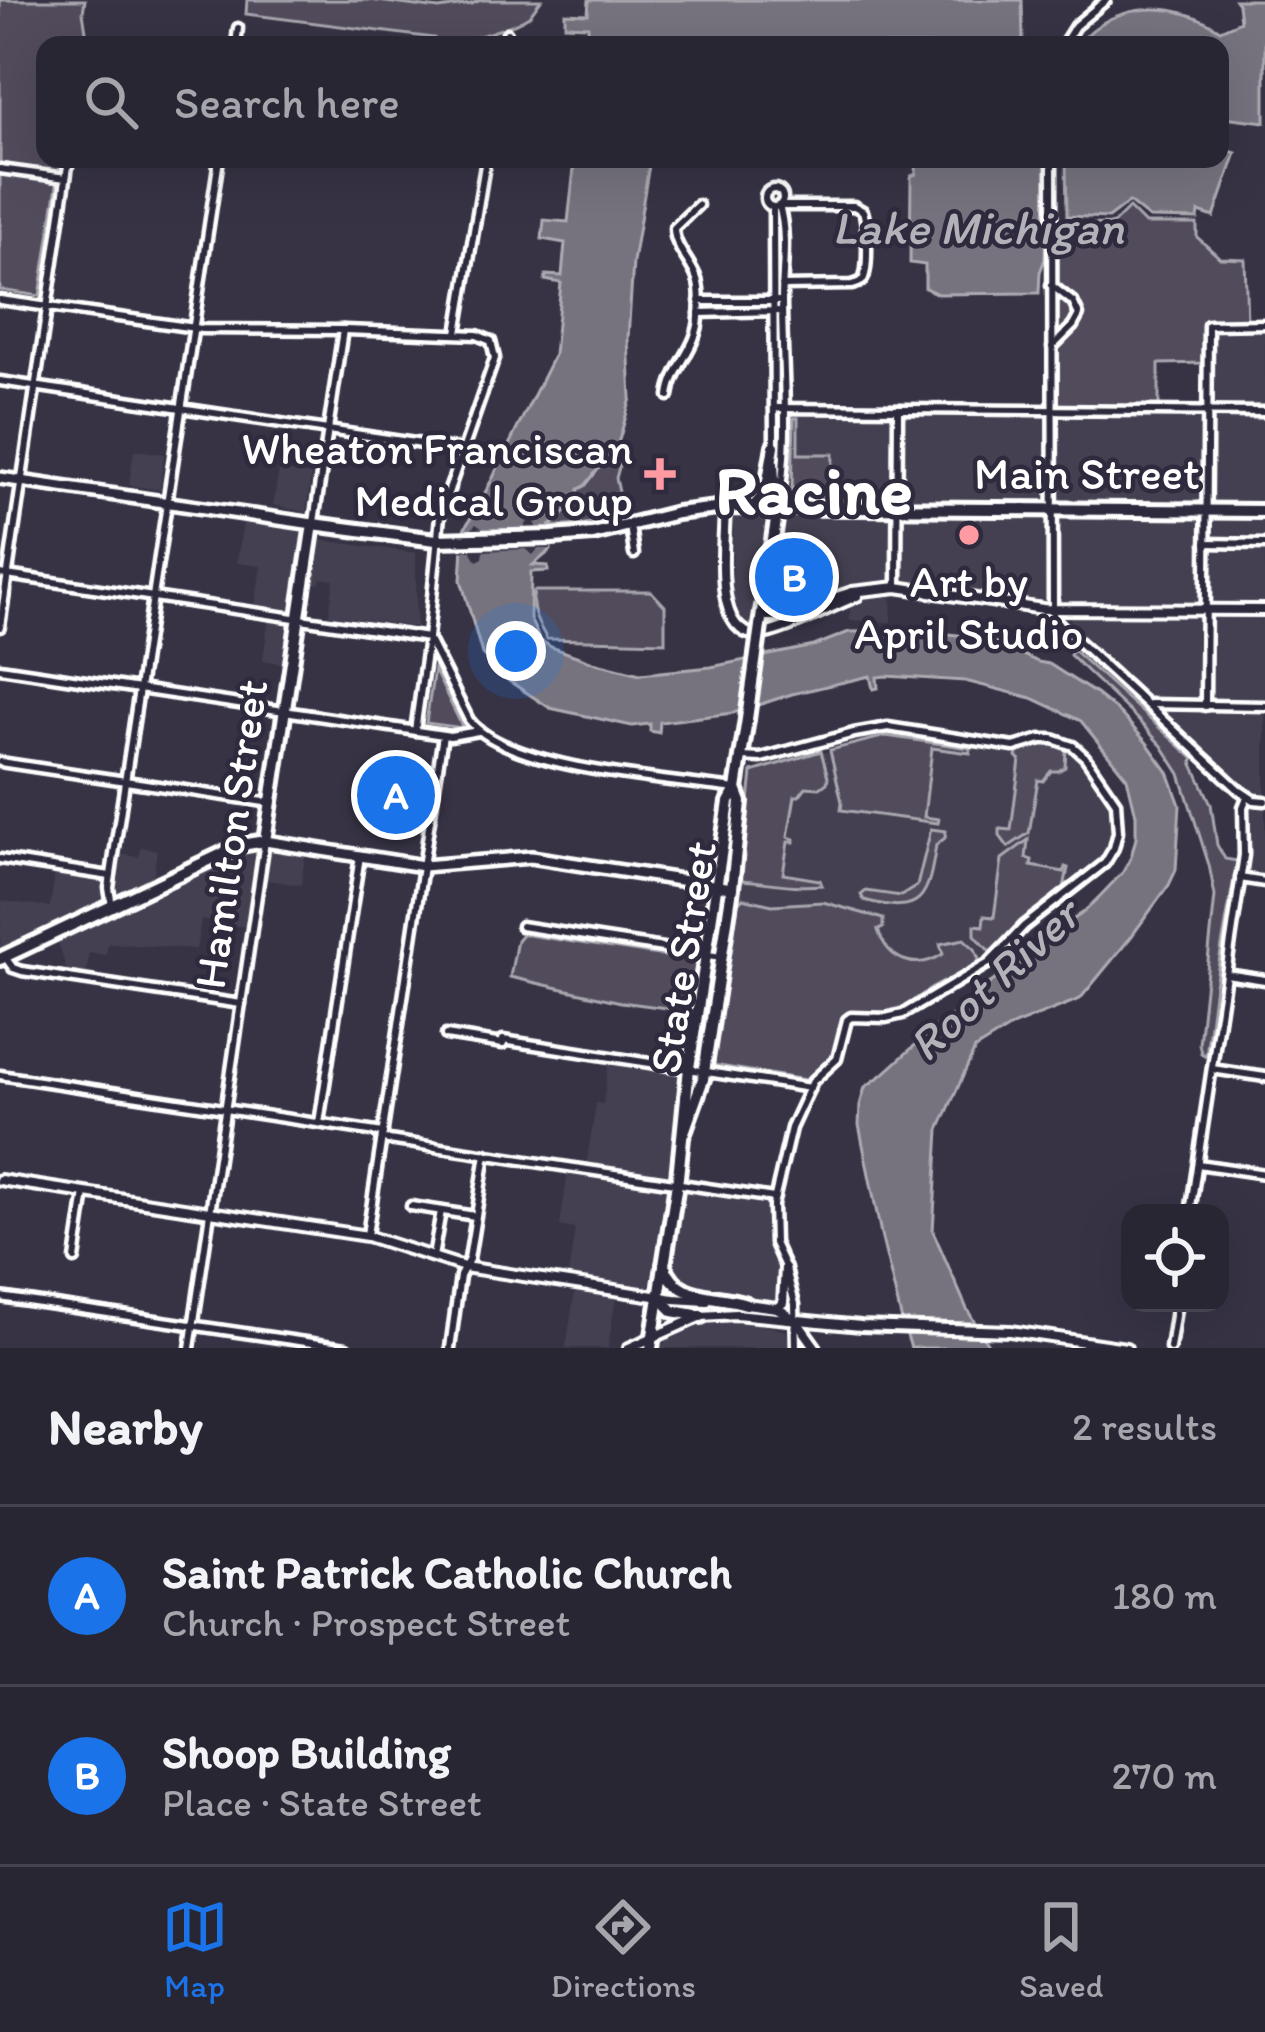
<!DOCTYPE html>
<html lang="en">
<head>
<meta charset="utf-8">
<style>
	body { margin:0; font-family:Itim,sans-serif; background:#312e3c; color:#f1f3f6 }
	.controls { position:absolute; right:36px; bottom:36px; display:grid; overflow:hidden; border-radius:24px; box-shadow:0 12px 48px #0002 }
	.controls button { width:108px; height:108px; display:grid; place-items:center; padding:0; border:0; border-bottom:3px solid #45434f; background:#292634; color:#f1f3f6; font:60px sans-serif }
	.you { position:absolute; left:516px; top:651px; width:42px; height:42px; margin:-30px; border:9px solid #fff; border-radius:50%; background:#1a73e8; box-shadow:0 0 0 18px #1a73e833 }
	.badge { display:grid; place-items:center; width:78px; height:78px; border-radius:50%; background:#1a73e8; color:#fff; font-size:39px; font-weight:700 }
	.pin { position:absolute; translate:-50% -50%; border:6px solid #fff; box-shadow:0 3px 12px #0006 }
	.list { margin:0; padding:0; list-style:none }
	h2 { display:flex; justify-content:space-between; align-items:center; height:156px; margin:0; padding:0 48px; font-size:51px }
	h2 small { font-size:39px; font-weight:400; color:#a5a5ac }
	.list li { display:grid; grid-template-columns:78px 1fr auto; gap:36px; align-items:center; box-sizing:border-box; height:180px; padding:0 48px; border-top:3px solid #45434f }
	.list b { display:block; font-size:45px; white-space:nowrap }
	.list p { margin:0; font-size:39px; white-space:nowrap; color:#a5a5ac }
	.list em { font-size:39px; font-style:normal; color:#a5a5ac }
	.icon { flex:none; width:66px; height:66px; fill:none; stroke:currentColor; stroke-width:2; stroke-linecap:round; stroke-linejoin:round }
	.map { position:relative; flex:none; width:1265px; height:1348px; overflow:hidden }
	.search { position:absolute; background:#292634; box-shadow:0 12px 48px #0002; left:36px; right:36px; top:36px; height:132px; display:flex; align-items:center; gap:30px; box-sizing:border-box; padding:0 42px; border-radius:24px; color:#a5a5ac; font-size:45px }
	.sheet { height:516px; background:#292634 }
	nav { display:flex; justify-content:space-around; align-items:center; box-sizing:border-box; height:168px; border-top:3px solid #45434f; background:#292634; font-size:33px; color:#a5a5ac }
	nav a { display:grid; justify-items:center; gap:6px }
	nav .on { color:#1a73e8 }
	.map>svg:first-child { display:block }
	.built { fill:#444051 }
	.green { fill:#514c5c; stroke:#a8a6ae; stroke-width:3 }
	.water { fill:#76737f; stroke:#adabb2; stroke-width:3 }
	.pier { fill:#373345 }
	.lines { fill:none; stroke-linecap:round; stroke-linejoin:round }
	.minor-casing { stroke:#fff; stroke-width:15 }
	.tertiary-casing { stroke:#fff; stroke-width:16 }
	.secondary-casing { stroke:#fff; stroke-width:18 }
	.primary-casing { stroke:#fff; stroke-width:20 }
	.minor { stroke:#2f2a3d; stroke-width:6 }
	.tertiary { stroke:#2f2a3d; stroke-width:8 }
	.secondary { stroke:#2f2a3d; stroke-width:9 }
	.primary { stroke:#2f2a3d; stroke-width:10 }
	.primary-bridge-casing { stroke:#fff; stroke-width:20; stroke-linecap:butt }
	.primary-bridge { stroke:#2f2a3d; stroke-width:10 }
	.poi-dot { fill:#ff9aa2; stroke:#2f2a3d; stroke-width:4.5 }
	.labels { text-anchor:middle; stroke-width:9; stroke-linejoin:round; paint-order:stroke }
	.poi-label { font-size:45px; fill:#fff; stroke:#2f2a3d; text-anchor:end }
	.street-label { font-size:45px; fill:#fff; stroke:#2f2a3d }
	.water-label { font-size:48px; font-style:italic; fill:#b4b2b9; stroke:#2f2a3d }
	.town-label { font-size:69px; font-weight:bold; fill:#fff; stroke:#2f2a3d }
</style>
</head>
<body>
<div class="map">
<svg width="1265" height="1348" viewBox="0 0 1265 1348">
	<rect width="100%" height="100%" fill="#373345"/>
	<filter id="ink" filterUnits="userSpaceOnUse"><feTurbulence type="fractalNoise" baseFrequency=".00833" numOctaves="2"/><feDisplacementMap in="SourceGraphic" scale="24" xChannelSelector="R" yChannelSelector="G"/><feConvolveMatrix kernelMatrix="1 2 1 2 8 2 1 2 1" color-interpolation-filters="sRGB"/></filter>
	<g filter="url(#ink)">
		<g class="built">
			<path d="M1213 330H1265V875L1249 872V793L1072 631 1068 601H1045L892 580 891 622 849 620 852 593 778 612 754 609 751 625 741 623 732 611 733 515 784 517 788 415 1211 417Z"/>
			<path d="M134 450 164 454 160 490 129 485Z"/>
			<path d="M279 470 311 475 306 512 273 505Z"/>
			<path d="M243 522 304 533 285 664 263 660 270 610 255 607 261 566 237 563Z"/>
			<path d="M320 540 416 553V627L329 615 334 580 321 578 319 584 313 583Z"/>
			<path d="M886 736 1003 751H1019L1040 743H1053L1073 750 1095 775 1113 810V832L1104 860 1063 893 1030 913 976 965 932 988 904 1007 885 1012H850L846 1014 841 1021 835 1055 806 1080 713 1065 741 880 752 772Z"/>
			<path d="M141 847 157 850 153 878 0 949 2 901 50 907 55 874 114 881 118 854 139 857Z"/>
			<path d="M274 850 305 855 301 885 254 878 246 927 201 920 196 949 108 943 106 955 89 953 86 974 67 972 58 941 251 851Z"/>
			<path d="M609 1062 674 1071 684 1076 649 1290 618 1287 605 1281 568 1276 575 1229 560 1226 568 1172 585 1174 596 1103 603 1104Z"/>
			<path d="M688 1190 766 1202V1232L783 1279 780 1302 774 1304 681 1287 672 1271 684 1191Z"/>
			<path d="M575 1291 616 1296 608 1348H566Z"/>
			<path d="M732 1317 786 1331 790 1348H661L670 1333 695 1322Z"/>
		</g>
		<g class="green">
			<path d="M0 0H85L83 12 87 38 94 43 136 42 132 45H45V159H61L40 296 0 290Z"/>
			<path d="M247 0H370L439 9 471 4 481 0H541C540 1 530 15 529 16 511 28 456 45 434 45V38L246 14Z"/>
			<path d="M1129 208 1145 224H1197V237L1220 258 1245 259 1247 323 1208 326V363L1159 364V411H1052V225L1113 224Z"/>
			<path d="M794 418H798V454H833L832 495 794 494 792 491Z"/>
			<path d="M618 444 625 446 616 478 624 516 581 525 550 527C561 517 575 505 579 489L585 485Z"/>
			<path d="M534 591H651L665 606V642L547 639C537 622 530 611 534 591Z"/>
			<path d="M1072 649 1194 759 1192 762 1211 804 1217 845 1225 859 1237 861 1215 985 1206 1056 1201 1053 1199 1044 1215 896 1209 865 1180 774 1162 746 1137 719 1070 655Z"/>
			<path d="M434 669 463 728 426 723Z"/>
			<path d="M886 736 970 748V753L932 748 924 817 939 819 938 823 841 810 842 802 830 750Z"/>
			<path d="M1044 742 1052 743 1066 749 1065 767 1058 771H1051L1043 781 1038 780 1029 833 1008 847 1000 836V829L1011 830 1020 760 1016 757 1019 752Z"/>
			<path d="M821 751 828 777 827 783 820 788 806 787 799 796H795L788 837 794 839V842H788L783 874 820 880 822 885C792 888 771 882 741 880L752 772Z"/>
			<path d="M931 829 946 831 945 838 936 845C928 898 923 916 864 900L861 895 866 891 901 896 917 886Z"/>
			<path d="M1028 840 1026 858 1032 860 1031 866 1064 872 1065 867 1068 868 1063 893 1030 913 990 952 975 935V925L983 926 984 916 994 917 1002 859Z"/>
			<path d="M743 898 772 905 823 902 883 919V928L878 930C888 960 915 972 943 954L940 944 964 939 975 949 979 960 976 965 932 988 904 1007 885 1012H850C836 1025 843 1045 831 1060 825 1067 814 1074 806 1080L713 1065 738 903Z"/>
			<path d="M522 934 697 961 689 1011 621 1002 510 977 517 940Z"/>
		</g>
		<g class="water">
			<path d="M589 0H1022L1023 45H588V26L565 25V13L588 14Z"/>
			<path d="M1235 0H1265V122L1224 117 1220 112V45H1078C1113 0 1177 0 1220 30L1240 21 1238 4Z"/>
			<path d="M1220 148 1236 153 1214 217 1199 212 1198 219 1149 218 1129 202 1108 218 1067 216 1066 159H1220Z"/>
			<path d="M575 159H650L633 262 628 339 631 398 618 444 585 486 579 489 578 494 560 519 550 526 551 550 533 565 548 566V571L531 572 530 619 540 640 551 647 593 662 640 674 711 667 814 646 849 632 922 631 975 637 999 644 1038 662 1049 664 1096 694 1120 713 1147 743 1168 772 1180 805 1176 870 1169 885 1131 937 1080 999 1014 1025 975 1049 939 1130 933 1231 967 1309 990 1348H911L901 1317 882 1239 859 1125 860 1105 865 1087 882 1075 943 1020 958 1014 989 984 1034 953 1048 937 1084 912 1101 895 1123 872 1131 857 1136 838V815L1127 778 1081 721 1032 698 965 681 886 676 877 677 878 688 873 689 870 676 792 694 733 713 660 722 659 733 650 731V724L632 726 550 708 509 681 482 654 461 580 464 530 487 489 554 355 561 283 545 280 546 275 562 276 565 243 542 239 544 220 568 222Z"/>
			<path d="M913 159H1047L1045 259 1040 272 1039 293 938 294 925 288V265L910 263 911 176 916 174V164Z"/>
		</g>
		<path class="pier" d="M530 518 534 519 537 527H550L551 549H538L533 555 525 549 484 551 483 558 477 561 471 551H457L458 530H471L476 524 483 529 524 528Z"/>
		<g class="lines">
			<g class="minor-casing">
				<g id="minor">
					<path d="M236 45 238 28"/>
					<path d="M505 45 507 33"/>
					<path d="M1063 45 1075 26 1106 0"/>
					<path d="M1052 159 1053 618 1239 790 1254 800 1265 801"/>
					<path d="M0 169 66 178"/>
					<circle cx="774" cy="198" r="9"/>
					<path d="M773 207 774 444"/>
					<path d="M1051 285 1073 302 1079 315 1073 326 1052 347"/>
					<path d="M0 300 202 329 345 330 477 335 491 341 495 358 440 516 428 638 415 731"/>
					<path d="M699 301H782"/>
					<path d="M699 313 782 311"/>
					<path d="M457 333 486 159"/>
					<path d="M0 381 462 450"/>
					<path d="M669 396C672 367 698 347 699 317 700 305 701 291 697 279 691 261 674 248 674 228L698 205"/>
					<path d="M774 408 1265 412"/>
					<path d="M775 463 777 498"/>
					<path d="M778 507C791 440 782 368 782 300 782 271 788 234 779 206H854L863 211C867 223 870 272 862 281 859 283 856 284 852 285L782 286"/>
					<path d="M314 522 343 330"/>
					<path d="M630 525 634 554"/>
					<path d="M1206 543 1265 544"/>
					<path d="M0 574 428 638"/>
					<path d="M897 587 898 409"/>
					<path d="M0 627 69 159"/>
					<path d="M430 642 469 720C508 770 672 780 736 789"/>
					<path d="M0 668 450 736 478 731"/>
					<path d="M1150 704 1265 706"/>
					<path d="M1205 706 1208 325 1265 324"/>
					<path d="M742 757 761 758 854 733 888 727 1014 747 1041 739H1053L1073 746 1085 757 1116 802 1118 832 1114 848 1105 863 1024 926 989 963 903 1014 886 1018 851 1017 847 1020 837 1059 813 1081 791 1128 773 1205 774 1243 786 1269 795 1304 796 1348"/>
					<path d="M0 762 271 803"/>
					<path d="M0 859 110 876"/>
					<path d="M1240 878 1265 882"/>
					<path d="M112 906 109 888 219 159"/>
					<path d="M521 926 721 957"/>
					<path d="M5 957 13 968 22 971 241 1004"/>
					<path d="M1226 974 1265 980"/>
					<path d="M446 1035 503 1044V1040L810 1088"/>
					<path d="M1212 1069 1265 1077"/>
					<path d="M0 1075 383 1133"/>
					<path d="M319 1123 360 856"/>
					<path d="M382 1139 774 1198"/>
					<path d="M1198 1164 1265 1174"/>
					<path d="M411 1206 475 1216"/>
					<path d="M1190 1213 1244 855 1243 807 1247 797"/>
					<path d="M367 1235 443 735"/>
					<path d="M433 1257 441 1211"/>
					<path d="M75 1259 85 1193"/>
					<path d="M0 1297 346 1348"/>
					<path d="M190 1348 265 841"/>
					<path d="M450 1348 460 1276 469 1259 486 1154"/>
					<path d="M1170 1348 1177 1303"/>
				</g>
			</g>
			<g class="tertiary-casing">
				<g id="tertiary">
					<path d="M725 507C725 542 708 652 771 632 801 624 828 607 857 596"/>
					<path d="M761 616H778L852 592 897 587 1043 609 1265 610"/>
					<path d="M0 1180 367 1236 464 1267 674 1299 707 1301"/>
					<path d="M746 1304 777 1308 796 1320 816 1348"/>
					<path d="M777 1308 783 1303 785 1268"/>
					<path d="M629 1348 701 1316 736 1314 861 1326 1010 1331 1126 1348"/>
				</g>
			</g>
			<g class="secondary-casing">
				<g id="secondary">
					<path d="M0 478 313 524"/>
					<path d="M265 841 423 866 531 857 732 888"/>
				</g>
			</g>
			<g class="primary-casing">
				<g id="primary">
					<path d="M753 507 766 492 774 446"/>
					<path d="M760 626 778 507"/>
					<path d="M0 959 241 845 265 841 313 524 436 540 552 537 593 534 677 513 725 507 1265 511"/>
					<path d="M684 1132 703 1079 732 888 741 802 736 789"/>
					<path d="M664 1265C678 1303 713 1293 746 1304"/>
					<path d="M659 1297 673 1311 701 1316"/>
					<path d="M651 1348 678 1177 689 1068 729 802 736 789 747 719"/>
				</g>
			</g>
			<use href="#minor" class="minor"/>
			<use href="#tertiary" class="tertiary"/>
			<use href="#secondary" class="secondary"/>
			<use href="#primary" class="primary"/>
			<g class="primary-bridge-casing">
				<path id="primary-bridge" d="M747 719 760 626"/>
			</g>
			<use href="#primary-bridge" class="primary-bridge"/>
		</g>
	</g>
	<g class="poi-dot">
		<path d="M654 456h12v12h12v12h-12v12h-12v-12h-12v-12h12z"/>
		<circle cx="969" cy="535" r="12"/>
	</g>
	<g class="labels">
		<g class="poi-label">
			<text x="633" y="464">Wheaton Franciscan<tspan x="633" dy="52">Medical Group</tspan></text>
			<text x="969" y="597" text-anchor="middle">Art by<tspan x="969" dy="52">April Studio</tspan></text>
		</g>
		<g class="street-label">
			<text x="1087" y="489">Main Street</text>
			<text transform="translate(230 834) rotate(-82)" y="16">Hamilton Street</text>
			<text transform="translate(682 957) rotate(-81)" y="16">State Street</text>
		</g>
		<g class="water-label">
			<text x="978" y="244">Lake Michigan</text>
			<text transform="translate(993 979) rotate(-43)" y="17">Root River</text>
		</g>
		<g class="town-label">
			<text x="814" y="514">Racine</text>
		</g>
	</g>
</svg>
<div class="controls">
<button><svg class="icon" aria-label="locate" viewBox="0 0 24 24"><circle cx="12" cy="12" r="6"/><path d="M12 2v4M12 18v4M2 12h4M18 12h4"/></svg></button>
</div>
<div class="you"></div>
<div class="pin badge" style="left:396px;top:795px">A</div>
<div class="pin badge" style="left:794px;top:577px">B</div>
<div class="search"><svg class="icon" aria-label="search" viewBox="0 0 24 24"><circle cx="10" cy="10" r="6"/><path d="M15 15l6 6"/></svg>Search here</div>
</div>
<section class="sheet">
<h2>Nearby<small>2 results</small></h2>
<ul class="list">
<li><span class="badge">A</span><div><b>Saint Patrick Catholic Church</b><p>Church · Prospect Street</p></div><em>180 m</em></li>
<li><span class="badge">B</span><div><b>Shoop Building</b><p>Place · State Street</p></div><em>270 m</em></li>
</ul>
</section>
<nav>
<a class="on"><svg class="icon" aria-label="map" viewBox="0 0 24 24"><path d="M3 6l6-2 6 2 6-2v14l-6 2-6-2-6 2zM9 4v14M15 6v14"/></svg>Map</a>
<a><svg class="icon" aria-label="directions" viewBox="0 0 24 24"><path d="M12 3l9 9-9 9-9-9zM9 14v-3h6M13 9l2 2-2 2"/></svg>Directions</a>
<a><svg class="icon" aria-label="saved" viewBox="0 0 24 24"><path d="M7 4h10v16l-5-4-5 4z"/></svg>Saved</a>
</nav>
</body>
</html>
